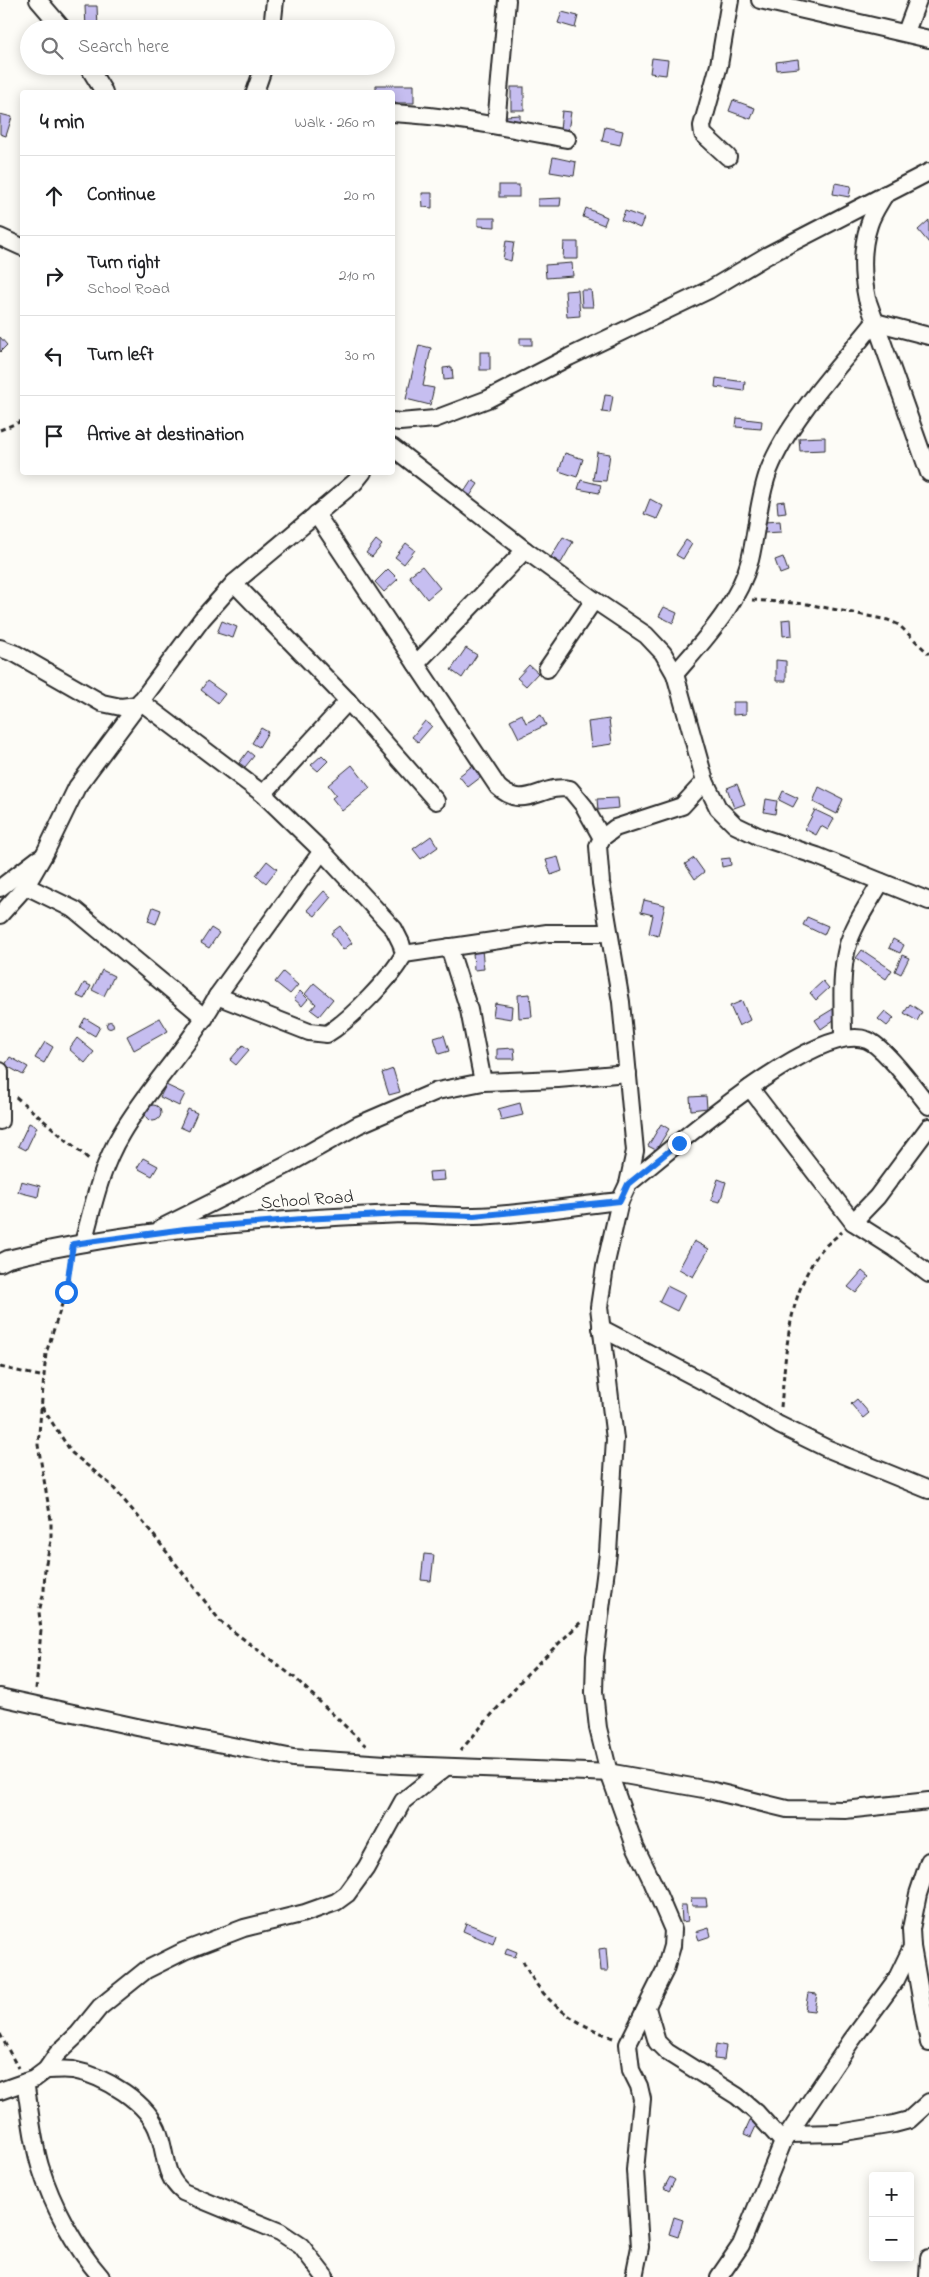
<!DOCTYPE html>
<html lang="en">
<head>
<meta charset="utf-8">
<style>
	body { margin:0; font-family:"Indie Flower",sans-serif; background:#f2f2f2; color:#202124 }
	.controls { position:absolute; right:15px; bottom:15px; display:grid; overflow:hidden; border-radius:5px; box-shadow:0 2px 12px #0003 }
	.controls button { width:45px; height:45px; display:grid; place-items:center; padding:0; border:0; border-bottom:1px solid #e0e0e0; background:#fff; color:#202124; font:25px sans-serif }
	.stop { position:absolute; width:15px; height:15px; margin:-11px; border:4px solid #1a73e8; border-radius:50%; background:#fff }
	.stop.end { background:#1a73e8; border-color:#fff; box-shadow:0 1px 5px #0008 }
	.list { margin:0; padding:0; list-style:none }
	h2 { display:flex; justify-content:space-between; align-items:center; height:65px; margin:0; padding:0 20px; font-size:21px }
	h2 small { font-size:16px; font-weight:400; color:#757577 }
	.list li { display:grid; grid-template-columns:32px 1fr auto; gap:15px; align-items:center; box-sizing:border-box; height:80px; padding:0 20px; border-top:1px solid #e0e0e0 }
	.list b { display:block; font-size:19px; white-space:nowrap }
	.list p { margin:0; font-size:16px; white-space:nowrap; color:#757577 }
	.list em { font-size:16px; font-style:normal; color:#757577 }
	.icon { flex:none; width:28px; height:28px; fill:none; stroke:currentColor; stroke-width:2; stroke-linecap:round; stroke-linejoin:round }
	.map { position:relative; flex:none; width:929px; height:2277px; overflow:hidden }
	.search { position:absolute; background:#fff; box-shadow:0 2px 12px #0003; left:20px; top:20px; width:375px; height:55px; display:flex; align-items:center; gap:12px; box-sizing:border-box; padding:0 18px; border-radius:28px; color:#757577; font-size:19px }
	.panel { position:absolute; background:#fff; box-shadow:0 2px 12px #0003; left:20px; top:90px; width:375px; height:385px; border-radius:5px }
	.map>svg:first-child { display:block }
	.building { fill:#c6bef0; stroke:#2b2b2b }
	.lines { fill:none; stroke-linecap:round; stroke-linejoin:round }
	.minor-casing { stroke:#2b2b2b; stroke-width:20 }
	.path { stroke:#2b2b2b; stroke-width:3; stroke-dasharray:5 4; stroke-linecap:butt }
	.minor { stroke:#fdfcf7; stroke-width:16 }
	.route { stroke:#1a73e8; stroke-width:6 }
	.labels { text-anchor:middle; stroke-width:4; stroke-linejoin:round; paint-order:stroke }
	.street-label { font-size:18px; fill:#2b2b2b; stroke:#fdfcf7 }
</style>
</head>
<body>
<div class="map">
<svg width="929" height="2277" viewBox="0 0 929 2277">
	<rect width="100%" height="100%" fill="#fdfcf7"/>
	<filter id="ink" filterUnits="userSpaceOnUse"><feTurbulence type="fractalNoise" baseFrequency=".02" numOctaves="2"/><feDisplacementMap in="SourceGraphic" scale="10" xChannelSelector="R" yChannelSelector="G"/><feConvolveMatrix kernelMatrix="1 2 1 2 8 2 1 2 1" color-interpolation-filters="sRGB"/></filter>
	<g filter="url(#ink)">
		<g class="building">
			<path d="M85 6H97L98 29H86Z"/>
			<path d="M562 12 578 16 575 28 558 23Z"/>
			<path d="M652 58 668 60 666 75 650 73Z"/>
			<path d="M798 59 799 68 777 70 776 62Z"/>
			<path d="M170 66H185L171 70Z"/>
			<path d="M376 85H414V103H392V92H376Z"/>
			<rect x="511" y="87" width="13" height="23"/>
			<path d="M733 100 755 108 751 119 729 111Z"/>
			<path d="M562 111 571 112 568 131 560 130Z"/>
			<path d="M0 114 12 117 6 136 0 134Z"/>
			<path d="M520 115V124H507L506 116Z"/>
			<path d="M605 127 623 131 620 145 602 141Z"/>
			<path d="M553 157 576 162 574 176 550 172Z"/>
			<path d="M835 183 851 186 849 197 833 194Z"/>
			<rect x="499" y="185" width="20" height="12"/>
			<path d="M422 193H432V208L423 207Z"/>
			<path d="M561 198 560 206H538V199Z"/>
			<path d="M586 208 607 217 604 225 583 217Z"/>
			<path d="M625 211 644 218 640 228 621 220Z"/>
			<path d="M478 218H495V227L478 226Z"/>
			<path d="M929 220V243L918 230Z"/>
			<path d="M506 241 514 242 511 261 503 259Z"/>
			<path d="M564 242H578V259H563Z"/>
			<path d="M572 263 573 276 546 278 545 265Z"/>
			<path d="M578 290 580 316 567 317 565 291Z"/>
			<path d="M581 290H591L593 307H582Z"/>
			<path d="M0 337 7 345 0 352Z"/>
			<rect x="520" y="338" width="12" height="7"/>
			<path d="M419 345 431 348 423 386 434 388 430 405 406 399Z"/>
			<rect x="480" y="352" width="10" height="18"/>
			<path d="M452 367 453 379 444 380 443 368Z"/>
			<path d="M716 378 745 382 744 391 715 387Z"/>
			<path d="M605 395 613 396 610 413 602 412Z"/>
			<path d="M737 418 762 421 761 429 736 427Z"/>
			<path d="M825 437V450L800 451 799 438Z"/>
			<path d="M597 452 610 454 606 481 593 480Z"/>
			<path d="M565 453 583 459 577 477 559 471Z"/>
			<path d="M472 480 478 484 470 496 464 492Z"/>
			<path d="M581 480 601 485 599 493 578 489Z"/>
			<path d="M650 499 663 506 657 519 644 514Z"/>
			<path d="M784 501 786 512 778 513 777 502Z"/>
			<path d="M780 521 781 532 764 533V522Z"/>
			<path d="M563 537 573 542 561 563 551 557Z"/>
			<path d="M376 540 382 545 372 557 366 553Z"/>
			<path d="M686 540 692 544 683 559 676 555Z"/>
			<path d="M406 543 415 550 404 564 395 557Z"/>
			<path d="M783 557 788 571 780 574 775 560Z"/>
			<path d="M422 566 440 588 427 599 409 576Z"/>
			<path d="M388 569 398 579 384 592 375 582Z"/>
			<path d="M664 607 677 613 673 623 659 616Z"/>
			<path d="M791 619 792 635 783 636 782 620Z"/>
			<path d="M222 621 237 627 233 638 217 633Z"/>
			<path d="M466 648 477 655 462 678 451 670Z"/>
			<path d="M776 660 786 661V681H776Z"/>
			<path d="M529 665 538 673 526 686 517 678Z"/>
			<path d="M207 681 225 694 218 703 201 690Z"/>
			<path d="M733 702H746V714L733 715Z"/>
			<path d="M522 714 526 723 541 715 546 725 519 738 510 720Z"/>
			<path d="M609 719 612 744 591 747 588 722Z"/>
			<path d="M425 721 432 726 418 742 412 737Z"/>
			<path d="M261 728 268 732 259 747 252 743Z"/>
			<path d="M248 751 254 756 245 767 239 763Z"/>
			<path d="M322 755 328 761 318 771 311 765Z"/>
			<path d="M352 765 370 788 342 811 332 798 336 795 328 785Z"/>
			<path d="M472 766 481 777 468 787 459 776Z"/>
			<path d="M737 784 745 804 734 808 727 788Z"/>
			<path d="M819 787 843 799 837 814 813 802Z"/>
			<path d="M783 791 798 798 793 807 779 800Z"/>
			<path d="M618 798 619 808 598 810 597 799Z"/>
			<path d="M766 799 777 801 775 814 764 812Z"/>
			<path d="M815 810 834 819 828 830 821 826 816 835 805 829Z"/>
			<path d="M431 836 438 847 421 859 413 849Z"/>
			<path d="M558 857 562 871 551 875 546 860Z"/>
			<path d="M694 858 704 872 695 879 685 864Z"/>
			<path d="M730 858 731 865 722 867 721 859Z"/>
			<path d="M267 861 277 869 266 883 256 875Z"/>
			<path d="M324 891 331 897 315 916 307 910Z"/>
			<path d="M644 900 665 905 658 936 649 933 653 915 641 912Z"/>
			<path d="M153 907 161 910 156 924 148 921Z"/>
			<path d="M807 917 828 926 824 935 803 925Z"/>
			<path d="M340 926 352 943 343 950 331 933Z"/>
			<path d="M211 928 219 933 209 948 201 943Z"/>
			<path d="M893 939 904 945 900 953 889 948Z"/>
			<path d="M482 950 484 969 474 970 473 951Z"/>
			<path d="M862 950 892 970 886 979 856 958Z"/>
			<path d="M902 955 909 958 901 974 895 971Z"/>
			<path d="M102 970 114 976 104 996 92 990Z"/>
			<path d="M283 972 298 985 290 994 275 982Z"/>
			<path d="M823 981 829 988 816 1000 810 993Z"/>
			<path d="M84 983 91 986 84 999 77 996Z"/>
			<path d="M314 983 333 999 319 1016 311 1010 316 1004 305 994Z"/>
			<path d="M300 991 308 999 302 1006 294 999Z"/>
			<path d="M530 994 532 1017 519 1018 518 995Z"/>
			<path d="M742 1001 750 1020 739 1026 730 1006Z"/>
			<path d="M495 1003 512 1006 511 1019 493 1016Z"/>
			<path d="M910 1004 922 1012 917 1021 904 1013Z"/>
			<path d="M833 1009 838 1017 821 1029 815 1020Z"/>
			<path d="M885 1011 894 1018 887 1026 878 1019Z"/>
			<path d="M85 1018 100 1027 95 1036 80 1027Z"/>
			<path d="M160 1018 168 1031 134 1050 127 1036Z"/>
			<circle cx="110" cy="1025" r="3.5"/>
			<path d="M444 1035 449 1051 439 1054 434 1038Z"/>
			<path d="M77 1038 94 1052 85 1063 69 1049Z"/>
			<path d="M45 1042 53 1047 44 1063 35 1058Z"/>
			<path d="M243 1045 249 1050 236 1065 230 1060Z"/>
			<path d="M514 1048 515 1059H497V1049Z"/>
			<path d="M10 1057 28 1067 23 1075 5 1065Z"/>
			<path d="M393 1069 400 1092 389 1095 382 1073Z"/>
			<path d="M166 1085 185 1094 179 1106 160 1097Z"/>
			<path d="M706 1096 707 1108 691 1110 690 1097Z"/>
			<path d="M520 1103 523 1115 501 1120 498 1109Z"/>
			<circle cx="153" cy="1113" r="8"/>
			<path d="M188 1109 197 1113 189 1131 180 1127Z"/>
			<path d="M29 1123 37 1127 26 1150 18 1146Z"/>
			<path d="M661 1124 669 1129 656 1150 648 1146Z"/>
			<path d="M143 1158 158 1166 152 1176 137 1168Z"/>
			<path d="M444 1171 445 1180 430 1181 429 1172Z"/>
			<path d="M718 1179 726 1182 720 1202 711 1200Z"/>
			<path d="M21 1181 40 1186 38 1197 18 1192Z"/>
			<path d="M694 1241 709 1249 693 1277 679 1269Z"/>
			<path d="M862 1271 869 1277 856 1293 848 1287Z"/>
			<path d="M667 1286 685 1295 677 1311 659 1302Z"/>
			<path d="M857 1399 869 1413 863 1418 851 1404Z"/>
			<path d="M424 1554 434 1555 431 1581 421 1580Z"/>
			<path d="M691 1898H706L707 1906H692Z"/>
			<path d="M681 1905H686L688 1921 682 1922Z"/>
			<path d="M466 1923 496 1935 493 1944 463 1931Z"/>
			<path d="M709 1928 711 1936 699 1940 696 1932Z"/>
			<path d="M507 1948 517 1952 515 1957 505 1954Z"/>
			<path d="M606 1948 608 1971H601L599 1949Z"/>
			<path d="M808 1993 817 1994 814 2011 805 2010Z"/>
			<path d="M716 2044 726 2046 724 2060 714 2059Z"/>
			<path d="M750 2121 757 2124 751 2137 744 2134Z"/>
			<path d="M670 2177 675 2180 669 2191 664 2188Z"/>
			<path d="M674 2217 683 2220 678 2237 669 2234Z"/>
		</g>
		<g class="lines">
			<g class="minor-casing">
				<g id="minor">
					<path d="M38 0 63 29"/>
					<path d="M760 0 929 39"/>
					<path d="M272 29 275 0"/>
					<path d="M906 32 918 0"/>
					<path d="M88 66 104 92"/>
					<path d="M255 92 264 66"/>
					<path d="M392 113C451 116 509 128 567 139"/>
					<path d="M496 125 507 0"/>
					<path d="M728 157 703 134 702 126 719 65 730 0"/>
					<path d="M885 194C880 203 872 214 869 225 861 249 862 275 867 299L929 473"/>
					<path d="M0 237 22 247"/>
					<path d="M392 421 400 422 435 419 488 399 569 357 709 290 768 255 929 172"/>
					<path d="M392 447 525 550 594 600 646 635 663 653 675 674 705 781 718 808 735 825 760 837 817 856 929 901"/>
					<path d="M316 514 498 787C525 812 542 783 570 789L584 806 602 838"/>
					<path d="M234 583 348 701 436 801"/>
					<path d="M0 648 16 654 102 703 121 707 137 705"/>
					<path d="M416 664 525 550"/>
					<path d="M547 669 594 600"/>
					<path d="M675 674C704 640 738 605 750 560 757 531 758 499 769 470 789 419 841 365 875 322L929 336"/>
					<path d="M140 701 263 794 322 851 394 929 401 943 404 954C392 977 350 1020 327 1034L309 1032 217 996"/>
					<path d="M263 794 348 701"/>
					<path d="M26 886 75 910 205 1018"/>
					<path d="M0 888 38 859"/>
					<path d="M0 915 26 886 45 853 77 787 202 619 234 583 355 482 363 472"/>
					<path d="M449 947 469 1010 483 1082"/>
					<path d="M404 954 547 933H609"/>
					<path d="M843 1038C843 1009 840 977 847 948 853 925 869 903 881 882"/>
					<path d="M0 1071V1121"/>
					<path d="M750 1088 853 1222 894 1248 929 1274"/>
					<path d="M628 1184C670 1151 815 1020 867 1040 884 1046 916 1090 929 1106"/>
					<path d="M853 1222 877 1197 929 1127"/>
					<path d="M161 1228 285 1166 358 1125 437 1091 483 1082 558 1079 628 1073"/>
					<path d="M83 1243C93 1206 101 1167 121 1134 149 1086 190 1046 217 996L322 851"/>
					<path d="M0 1263 8 1259C133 1228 273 1219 402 1214 426 1214 450 1217 474 1216 522 1215 572 1206 620 1201"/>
					<path d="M601 1328 729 1395 779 1425 826 1448 929 1490"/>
					<path d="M0 1697 137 1727 293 1758 401 1765 613 1773 709 1790 787 1809 845 1810 929 1801"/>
					<path d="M912 1947 929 2043"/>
					<path d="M647 2008 657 2042 667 2052 737 2096 756 2112 783 2142"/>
					<path d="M46 2070C54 2070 64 2069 73 2070 104 2076 149 2102 159 2134 167 2157 163 2175 183 2192L280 2232 301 2246 325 2277"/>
					<path d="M25 2082C30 2109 32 2139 40 2166 52 2205 74 2246 101 2277"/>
					<path d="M0 2091 34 2079 46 2070 57 2054 78 2034 100 2007 146 1970 184 1951 244 1928 305 1913 336 1902 347 1894 366 1868 403 1801 446 1767"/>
					<path d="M789 2134 839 2133 894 2124 909 2120 929 2102"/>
					<path d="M634 2277 640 2247 635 2170 642 2099 639 2086 631 2070 628 2044 665 1970 672 1946 673 1930 652 1881 635 1846 609 1773 598 1728 594 1692 595 1656 608 1553 615 1439 599 1307 605 1267 620 1201 628 1184 635 1151 621 1002 601 883 598 846 602 838 615 828 682 806 705 781"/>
					<path d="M719 2277 741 2245 783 2142 851 2041 896 1980 912 1947 911 1929 918 1894 929 1861"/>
					<path d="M928 2277 929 2258"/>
				</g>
			</g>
			<g class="path">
				<path d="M0 430 22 421"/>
				<path d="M752 600 807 604 888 620 899 625 929 654"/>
				<path d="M16 1097 91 1161"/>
				<path d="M0 1367 44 1377"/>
				<path d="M42 1407 72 1453 110 1484 148 1528 221 1622 295 1678 366 1746"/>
				<path d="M781 1407C786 1354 787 1298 819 1253 825 1245 834 1239 842 1232"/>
				<path d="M36 1689 41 1630 39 1612 44 1591 45 1567 51 1541V1520L38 1445 46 1353 66 1292 70 1262"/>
				<path d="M460 1751 527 1674 582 1621"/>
				<path d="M523 1961C542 2002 572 2022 613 2038"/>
				<path d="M0 2034 18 2068"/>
			</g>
			<use href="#minor" class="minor"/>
		</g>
	</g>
	<g class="lines" filter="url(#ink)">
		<path class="route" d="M66 1292 73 1244 185 1229 302 1219 404 1214 474 1216 620 1201 628 1184 679 1143"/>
	</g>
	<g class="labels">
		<g class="street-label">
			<text transform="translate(307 1199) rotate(-4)" y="6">School Road</text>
		</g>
	</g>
</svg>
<div class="controls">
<button>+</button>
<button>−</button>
</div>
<div class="stop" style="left:66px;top:1292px"></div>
<div class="stop end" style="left:679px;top:1143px"></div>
<div class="search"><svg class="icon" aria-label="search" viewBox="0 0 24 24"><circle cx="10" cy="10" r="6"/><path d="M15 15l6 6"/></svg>Search here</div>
<section class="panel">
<h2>4 min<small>Walk · 260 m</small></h2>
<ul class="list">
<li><svg class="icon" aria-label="ahead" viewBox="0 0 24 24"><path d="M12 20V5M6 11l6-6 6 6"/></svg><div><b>Continue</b></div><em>20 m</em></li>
<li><svg class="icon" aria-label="right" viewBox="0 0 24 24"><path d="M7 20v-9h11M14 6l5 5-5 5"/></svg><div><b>Turn right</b><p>School Road</p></div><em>210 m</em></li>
<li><svg class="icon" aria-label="left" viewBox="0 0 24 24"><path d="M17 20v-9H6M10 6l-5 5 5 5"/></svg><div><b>Turn left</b></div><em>30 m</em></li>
<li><svg class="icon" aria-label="arrive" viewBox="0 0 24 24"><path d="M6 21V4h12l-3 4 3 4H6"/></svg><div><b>Arrive at destination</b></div></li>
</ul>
</section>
</div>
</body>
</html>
